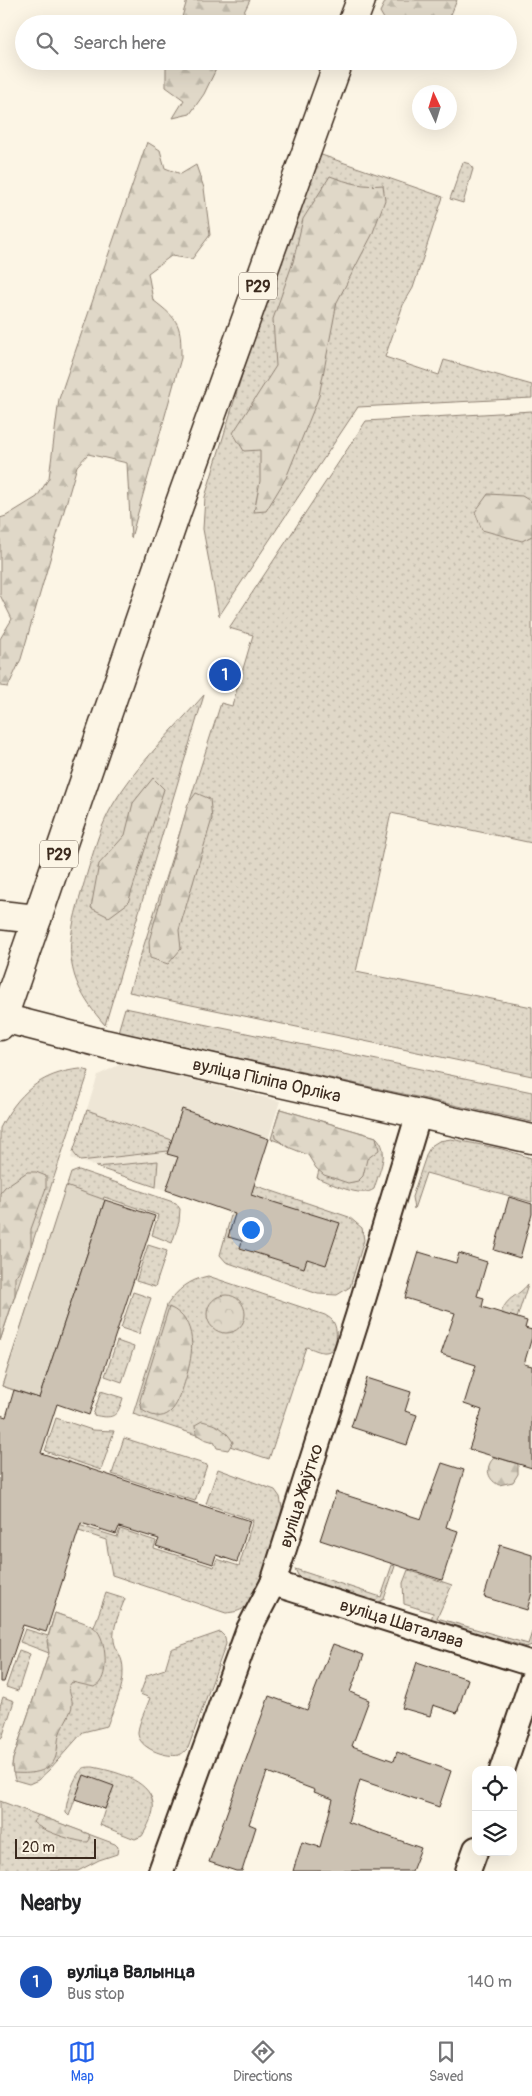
<!DOCTYPE html>
<html lang="en">
<head>
<meta charset="utf-8">
<style>
	body { margin:0; font-family:Pangolin,sans-serif; background:#f2f2f2; color:#202124 }
	.controls { position:absolute; right:15px; bottom:15px; display:grid; overflow:hidden; border-radius:10px; box-shadow:0 5px 20px #0002 }
	.controls button { width:45px; height:45px; display:grid; place-items:center; padding:0; border:0; border-bottom:1px solid #e0e0e0; background:#fff; color:#202124; font:25px sans-serif }
	.compass { position:absolute; left:412px; top:85px; width:45px; height:45px; border-radius:50%; background:#fff; box-shadow:0 5px 20px #0002; rotate:356deg }
	.scale { position:absolute; left:15px; bottom:12px; width:81px; box-sizing:border-box; padding-left:5px; border:2px solid #3b2a1e; border-top:0; font-size:14px; line-height:18px; white-space:nowrap; color:#3b2a1e; -webkit-text-stroke:4px #fcf5e5; paint-order:stroke }
	.you { position:absolute; left:250px; top:1229px; width:18px; height:18px; margin:-12px; border:4px solid #fff; border-radius:50%; background:#1a73e8; box-shadow:0 0 0 8px #1a73e833 }
	.badge { display:grid; place-items:center; width:32px; height:32px; border-radius:50%; background:#2563eb; color:#fff; font-size:16px; font-weight:700 }
	.pin { position:absolute; translate:-50% -50%; border:2px solid #fff; box-shadow:0 1px 5px #0006 }
	.list { margin:0; padding:0; list-style:none }
	h2 { display:flex; justify-content:space-between; align-items:center; height:65px; margin:0; padding:0 20px; font-size:21px }
	h2 small { font-size:16px; font-weight:400; color:#757577 }
	.list li { display:grid; grid-template-columns:32px 1fr auto; gap:15px; align-items:center; box-sizing:border-box; height:90px; padding:0 20px; border-top:1px solid #e0e0e0 }
	.list b { display:block; font-size:19px; white-space:nowrap }
	.list p { margin:0; font-size:16px; white-space:nowrap; color:#757577 }
	.list em { font-size:16px; font-style:normal; color:#757577 }
	.icon { flex:none; width:28px; height:28px; fill:none; stroke:currentColor; stroke-width:2; stroke-linecap:round; stroke-linejoin:round }
	.map { position:relative; flex:none; width:532px; height:1871px; overflow:hidden }
	.search { position:absolute; background:#fff; box-shadow:0 5px 20px #0002; left:15px; right:15px; top:15px; height:55px; display:flex; align-items:center; gap:12px; box-sizing:border-box; padding:0 18px; border-radius:28px; color:#757577; font-size:19px }
	.sheet { height:155px; background:#fff }
	nav { display:flex; justify-content:space-around; align-items:center; box-sizing:border-box; height:70px; border-top:1px solid #e0e0e0; background:#fff; font-size:14px; color:#757577 }
	nav a { display:grid; justify-items:center; gap:2px }
	nav .on { color:#2563eb }
	.map>svg:first-child { display:block }
	.built { fill:#eee6d6 }
	.grass { fill:url(#grass-dots); stroke:#8e8173 }
	.forest { fill:url(#forest-firs); stroke:#8e8173 }
	.park { fill:url(#park-crowns); stroke:#8e8173 }
	.garden { fill:#e0d8c8; stroke:#8e8173 }
	.building { fill:#ccc2b3; stroke:#3b2a1e }
	.lines { fill:none; stroke-linecap:round; stroke-linejoin:round }
	.minor-casing { stroke:#3b2a1e; stroke-width:28 }
	.tertiary-casing { stroke:#3b2a1e; stroke-width:31 }
	.secondary-casing { stroke:#3b2a1e; stroke-width:31 }
	.primary-casing { stroke:#3b2a1e; stroke-width:31 }
	.minor { stroke:#fcf5e5; stroke-width:24 }
	.tertiary { stroke:#fcf5e5; stroke-width:28 }
	.secondary { stroke:#fcf5e5; stroke-width:28 }
	.primary { stroke:#fcf5e5; stroke-width:28 }
	.labels { text-anchor:middle; stroke-width:4.5; stroke-linejoin:round; paint-order:stroke }
	.shield { fill:#fcf5e5; stroke:#75675a; stroke-width:1 }
	.shield-label { font-size:16px; font-weight:bold; fill:#3b2a1e }
	.street-label { font-size:18px; fill:#3b2a1e; stroke:#fcf5e5 }
</style>
</head>
<body>
<div class="map">
<svg width="532" height="1871" viewBox="0 0 532 1871">
	<defs>
		<pattern id="grass-dots" width="8" height="8" patternUnits="userSpaceOnUse" patternTransform="scale(1.25)"><rect width="8" height="8" fill="#e0d8c8"/><path d="M2 2h.1M6 6h.1" fill="none" stroke="#c1baab" stroke-width="1.8" stroke-linecap="round"/></pattern>
		<pattern id="forest-firs" width="22" height="20" patternUnits="userSpaceOnUse" patternTransform="scale(1.25)"><rect width="22" height="20" fill="#e0d8c8"/><path d="M5 1l3.5 6h-7zM16 11l3.5 6h-7z" fill="#c1baab"/></pattern>
		<pattern id="park-crowns" width="20" height="18" patternUnits="userSpaceOnUse" patternTransform="scale(1.25)"><rect width="20" height="18" fill="#e0d8c8"/><path d="M2 6a3 3 0 1 1 6 0M12 15a3 3 0 1 1 6 0" fill="none" stroke="#c1baab"/></pattern>
	</defs>
	<rect width="100%" height="100%" fill="#fcf5e5"/>
	<filter id="ink" filterUnits="userSpaceOnUse"><feTurbulence type="fractalNoise" baseFrequency=".02" numOctaves="2"/><feDisplacementMap in="SourceGraphic" scale="10" xChannelSelector="R" yChannelSelector="G"/><feConvolveMatrix kernelMatrix="1 2 1 2 8 2 1 2 1" color-interpolation-filters="sRGB"/></filter>
	<g filter="url(#ink)">
		<path class="built" d="M123 1063 280 1101 251 1195 235 1214 71 1158 98 1075Z"/>
		<g class="grass">
			<path d="M310 151 443 197 413 288 403 305 385 357 439 375 444 360 455 363 532 385V398L358 407 219 616 203 529 205 497Z"/>
			<path d="M463 162 470 164 473 169 463 203 450 199Z"/>
			<path d="M532 411V843L391 813 356 972 532 1007V1076L129 992 221 703 232 706 253 635 229 628 366 421Z"/>
			<path d="M204 695 105 1025C55 969 69 934 88 870 95 847 101 824 114 803 136 766 175 728 204 695Z"/>
			<path d="M125 1008 532 1092V1122L118 1032Z"/>
			<path d="M80 1069 89 1071 0 1341V1128C18 1094 40 1073 80 1069Z"/>
			<path d="M280 1109 376 1137C391 1151 379 1171 374 1189 361 1199 331 1183 317 1178L322 1157 271 1139Z"/>
			<path d="M87 1110 172 1140 168 1151 80 1161 73 1152Z"/>
			<path d="M451 1139 502 1149 531 1158 532 1202 426 1173 414 1209 412 1197 427 1153 431 1146 439 1141Z"/>
			<path d="M158 1161 156 1187 96 1167Z"/>
			<path d="M79 1170 176 1203 180 1209 179 1222 172 1243 152 1235 158 1215 104 1197 37 1398 2 1386 71 1173Z"/>
			<path d="M254 1185 349 1217 362 1228 364 1240 350 1287 337 1295 318 1294 226 1262 220 1255 232 1212Z"/>
			<path d="M148 1245 167 1251 155 1287 136 1281Z"/>
			<path d="M208 1276 325 1315C328 1317 330 1318 332 1320 339 1328 338 1351 326 1352 320 1353 312 1348 306 1347L269 1459 133 1414 167 1305C178 1289 189 1280 208 1276Z"/>
			<path d="M528 1284 517 1318 501 1313C508 1295 517 1298 528 1284Z"/>
			<path d="M133 1292 151 1298 139 1334 121 1328Z"/>
			<path d="M117 1341 134 1347 122 1382 105 1376Z"/>
			<path d="M101 1391 123 1398C117 1418 113 1419 93 1415Z"/>
			<path d="M56 1418 92 1430 114 1431 101 1470 45 1451Z"/>
			<path d="M124 1438 207 1465 195 1501 112 1474Z"/>
			<path d="M218 1469 275 1490 280 1497 282 1508C278 1528 259 1593 245 1607 239 1612 233 1612 226 1613L112 1575 106 1540 37 1517 56 1518 117 1537 120 1529 156 1541 154 1548 214 1567 217 1559 239 1566 253 1520 206 1504Z"/>
			<path d="M392 1565 395 1566 384 1599 376 1604 301 1581 295 1569 381 1597Z"/>
			<path d="M408 1570 452 1585 437 1618 528 1644 532 1632V1645L526 1647 507 1641 493 1642 430 1624 433 1613 404 1604 403 1583Z"/>
			<path d="M106 1593 125 1599C120 1611 112 1628 114 1641 116 1652 123 1656 123 1670 124 1689 113 1709 107 1726L83 1732 49 1770 38 1780 29 1784 15 1780 12 1766 13 1759 49 1653 20 1642 25 1629 48 1636 55 1613 94 1627Z"/>
			<path d="M220 1632 225 1637 226 1644 188 1748C185 1751 182 1754 179 1755 166 1758 137 1748 138 1732 139 1722 146 1709 150 1698L140 1694 147 1675 165 1669 171 1649Z"/>
			<path d="M19 1650 30 1654 18 1691 6 1687Z"/>
			<path d="M3 1697 14 1701 2 1738 0 1737V1706Z"/>
			<path d="M93 1767C113 1771 149 1779 153 1803 155 1813 147 1828 142 1836L135 1839 100 1825 105 1809 75 1799 69 1816 66 1813C65 1804 75 1772 84 1768 85 1767 92 1767 93 1767Z"/>
			<path d="M0 1801 115 1844 118 1847 117 1854 99 1860 78 1871H0Z"/>
		</g>
		<g class="forest">
			<path d="M187 0H250L238 24H180Z"/>
			<path d="M386 0H457L447 24H387L380 12Z"/>
			<path d="M169 61H220L204 94 190 114 173 118 184 100 166 87V69Z"/>
			<path d="M147 142 160 150 165 168 181 174 196 165 204 188 210 235 192 259 171 256 148 273 153 300C180 321 181 324 181 358L131 538 127 463 88 454 77 466 21 659 8 687 0 686V639L12 619 0 595V518L6 516 37 497 49 478 59 399Z"/>
			<path d="M330 176C349 183 363 187 383 185L385 200 372 235 337 302 319 396 286 478 266 511 254 512 260 481V450L244 451 233 433 276 366 273 319 293 262 303 219Z"/>
			<path d="M488 494 522 496 532 502V536L522 541 482 530 475 512Z"/>
			<path d="M153 778 164 789 128 903 109 917 91 908 99 864 125 835 133 803Z"/>
			<path d="M196 793 210 799 212 819 179 930 181 949 168 964 150 958 149 941 188 804Z"/>
			<path d="M280 1109 376 1137 379 1150 367 1159 363 1176 358 1181 348 1183 324 1175 316 1168 308 1155 288 1147 275 1138 274 1129Z"/>
			<path d="M27 1172H36L46 1176V1188L31 1229V1246L22 1267 15 1277V1295L0 1341V1193L5 1187Z"/>
			<path d="M169 1307C199 1320 193 1354 186 1378 179 1401 171 1429 142 1410L140 1400Z"/>
			<path d="M202 1421C218 1425 224 1428 233 1442L228 1450 217 1448 214 1442 204 1439 196 1434 195 1425Z"/>
			<path d="M495 1457 518 1464V1474L513 1482 499 1485C486 1479 485 1465 495 1457Z"/>
			<path d="M55 1613C67 1618 82 1620 93 1627 106 1634 109 1671 100 1682 99 1685 96 1685 94 1687L72 1682 69 1686C69 1692 73 1699 72 1705 72 1712 63 1724 60 1733 57 1741 58 1748 56 1756 51 1774 28 1774 13 1773L12 1766 13 1759 49 1653 47 1641Z"/>
			<path d="M38 1815 89 1834 90 1839 88 1842C76 1842 41 1831 33 1822Z"/>
		</g>
		<circle class="park" cx="226" cy="1314" r="19"/>
		<path class="garden" d="M66 1186 105 1200 39 1398 2 1386Z"/>
		<g class="building">
			<path d="M182 1109 269 1139 251 1195 340 1223 326 1265 307 1259 304 1268 240 1248 242 1241 228 1237 235 1214 166 1190 178 1157 167 1154Z"/>
			<path d="M509 1197 532 1204V1214L520 1258 494 1250Z"/>
			<path d="M105 1200 155 1216 89 1415 57 1404 41 1453 250 1521 237 1562 216 1555 213 1564 156 1546 159 1539 119 1527 116 1534 81 1523 46 1632 23 1625 4 1682H0V1415L6 1417 14 1390 39 1398Z"/>
			<path d="M419 1252 456 1263 459 1253 487 1262 477 1296 484 1298 482 1307 527 1321 525 1328 532 1330V1337L524 1364 532 1366V1468L469 1449 482 1410 464 1404 476 1365 441 1354 455 1313 405 1298Z"/>
			<path d="M367 1378 411 1392 405 1411 417 1415 407 1445 351 1427Z"/>
			<path d="M442 1463 464 1470 446 1527 458 1531 442 1580 320 1540 336 1492 421 1519Z"/>
			<path d="M500 1545 532 1555V1593L527 1610 484 1597Z"/>
			<path d="M333 1644 364 1655 350 1692 369 1700 352 1746 394 1761 397 1752 451 1771 439 1807 360 1780 348 1822 421 1848 412 1871H293L302 1842 320 1847 333 1799 314 1792 315 1790 267 1772 249 1824 256 1827 242 1871H236L209 1862 269 1696 307 1710Z"/>
			<path d="M417 1662 468 1679 457 1713 433 1705 430 1716 402 1708Z"/>
			<path d="M84 1775 114 1786 105 1809 75 1799Z"/>
		</g>
		<g class="lines">
			<g class="minor-casing">
				<g id="minor">
					<path id="s1" d="M273 1583 532 1664"/>
					<path d="M502 1770 532 1681"/>
					<path id="s2" d="M161 1871 249 1629 273 1583 358 1316 419 1113"/>
					<path d="M468 1871 476 1849"/>
				</g>
			</g>
			<g class="tertiary-casing">
				<g id="tertiary">
					<path id="s3" d="M3 1018 105 1044 532 1139"/>
				</g>
			</g>
			<g class="secondary-casing">
				<path id="secondary" d="M0 1026 37 919"/>
			</g>
			<g class="primary-casing">
				<g id="primary">
					<path d="M352 24 361 0"/>
					<path d="M0 915 37 919 177 511 339 61"/>
				</g>
			</g>
			<use href="#minor" class="minor"/>
			<use href="#tertiary" class="tertiary"/>
			<use href="#secondary" class="secondary"/>
			<use href="#primary" class="primary"/>
		</g>
	</g>
	<g class="labels">
		<g class="shield">
			<rect x="239" y="272.5" width="38" height="27" rx="4"/>
			<rect x="40" y="840.5" width="38" height="27" rx="4"/>
		</g>
		<g class="shield-label">
			<text x="258" y="292">Р29</text>
			<text x="59" y="860">Р29</text>
		</g>
		<g class="street-label">
			<text dy="6" stroke="none"><textPath href="#s3" startOffset="271">вуліца Піліпа Орліка</textPath></text>
			<text dy="6" stroke="none"><textPath href="#s2" startOffset="401">вуліца Жаўтко</textPath></text>
			<text dy="6" stroke="none"><textPath href="#s1" startOffset="135">вуліца Шаталава</textPath></text>
		</g>
	</g>
</svg>
<div class="controls">
<button><svg class="icon" aria-label="locate" viewBox="0 0 24 24"><circle cx="12" cy="12" r="6"/><path d="M12 2v4M12 18v4M2 12h4M18 12h4"/></svg></button>
<button><svg class="icon" aria-label="layers" viewBox="0 0 24 24"><path d="M12 4l9 5-9 5-9-5zM3 14l9 5 9-5"/></svg></button>
</div>
<svg class="compass" viewBox="-18 -18 36 36"><path d="M0-13l5 13h-10z" fill="#e53935"/><path d="M0 13l5-13h-10z" fill="#757577"/></svg>
<div class="scale">20 m</div>
<div class="you"></div>
<div class="pin badge" style="left:225px;top:675px;background:#1a4fb4">1</div>
<div class="search"><svg class="icon" aria-label="search" viewBox="0 0 24 24"><circle cx="10" cy="10" r="6"/><path d="M15 15l6 6"/></svg>Search here</div>
</div>
<section class="sheet">
<h2>Nearby<small></small></h2>
<ul class="list">
<li><span class="badge" style="background:#1a4fb4">1</span><div><b>вуліца Валынца</b><p>Bus stop</p></div><em>140 m</em></li>
</ul>
</section>
<nav>
<a class="on"><svg class="icon" aria-label="map" viewBox="0 0 24 24"><path d="M3 6l6-2 6 2 6-2v14l-6 2-6-2-6 2zM9 4v14M15 6v14"/></svg>Map</a>
<a><svg class="icon" aria-label="directions" viewBox="0 0 24 24"><path d="M12 3l9 9-9 9-9-9zM9 14v-3h6M13 9l2 2-2 2"/></svg>Directions</a>
<a><svg class="icon" aria-label="saved" viewBox="0 0 24 24"><path d="M7 4h10v16l-5-4-5 4z"/></svg>Saved</a>
</nav>
</body>
</html>
